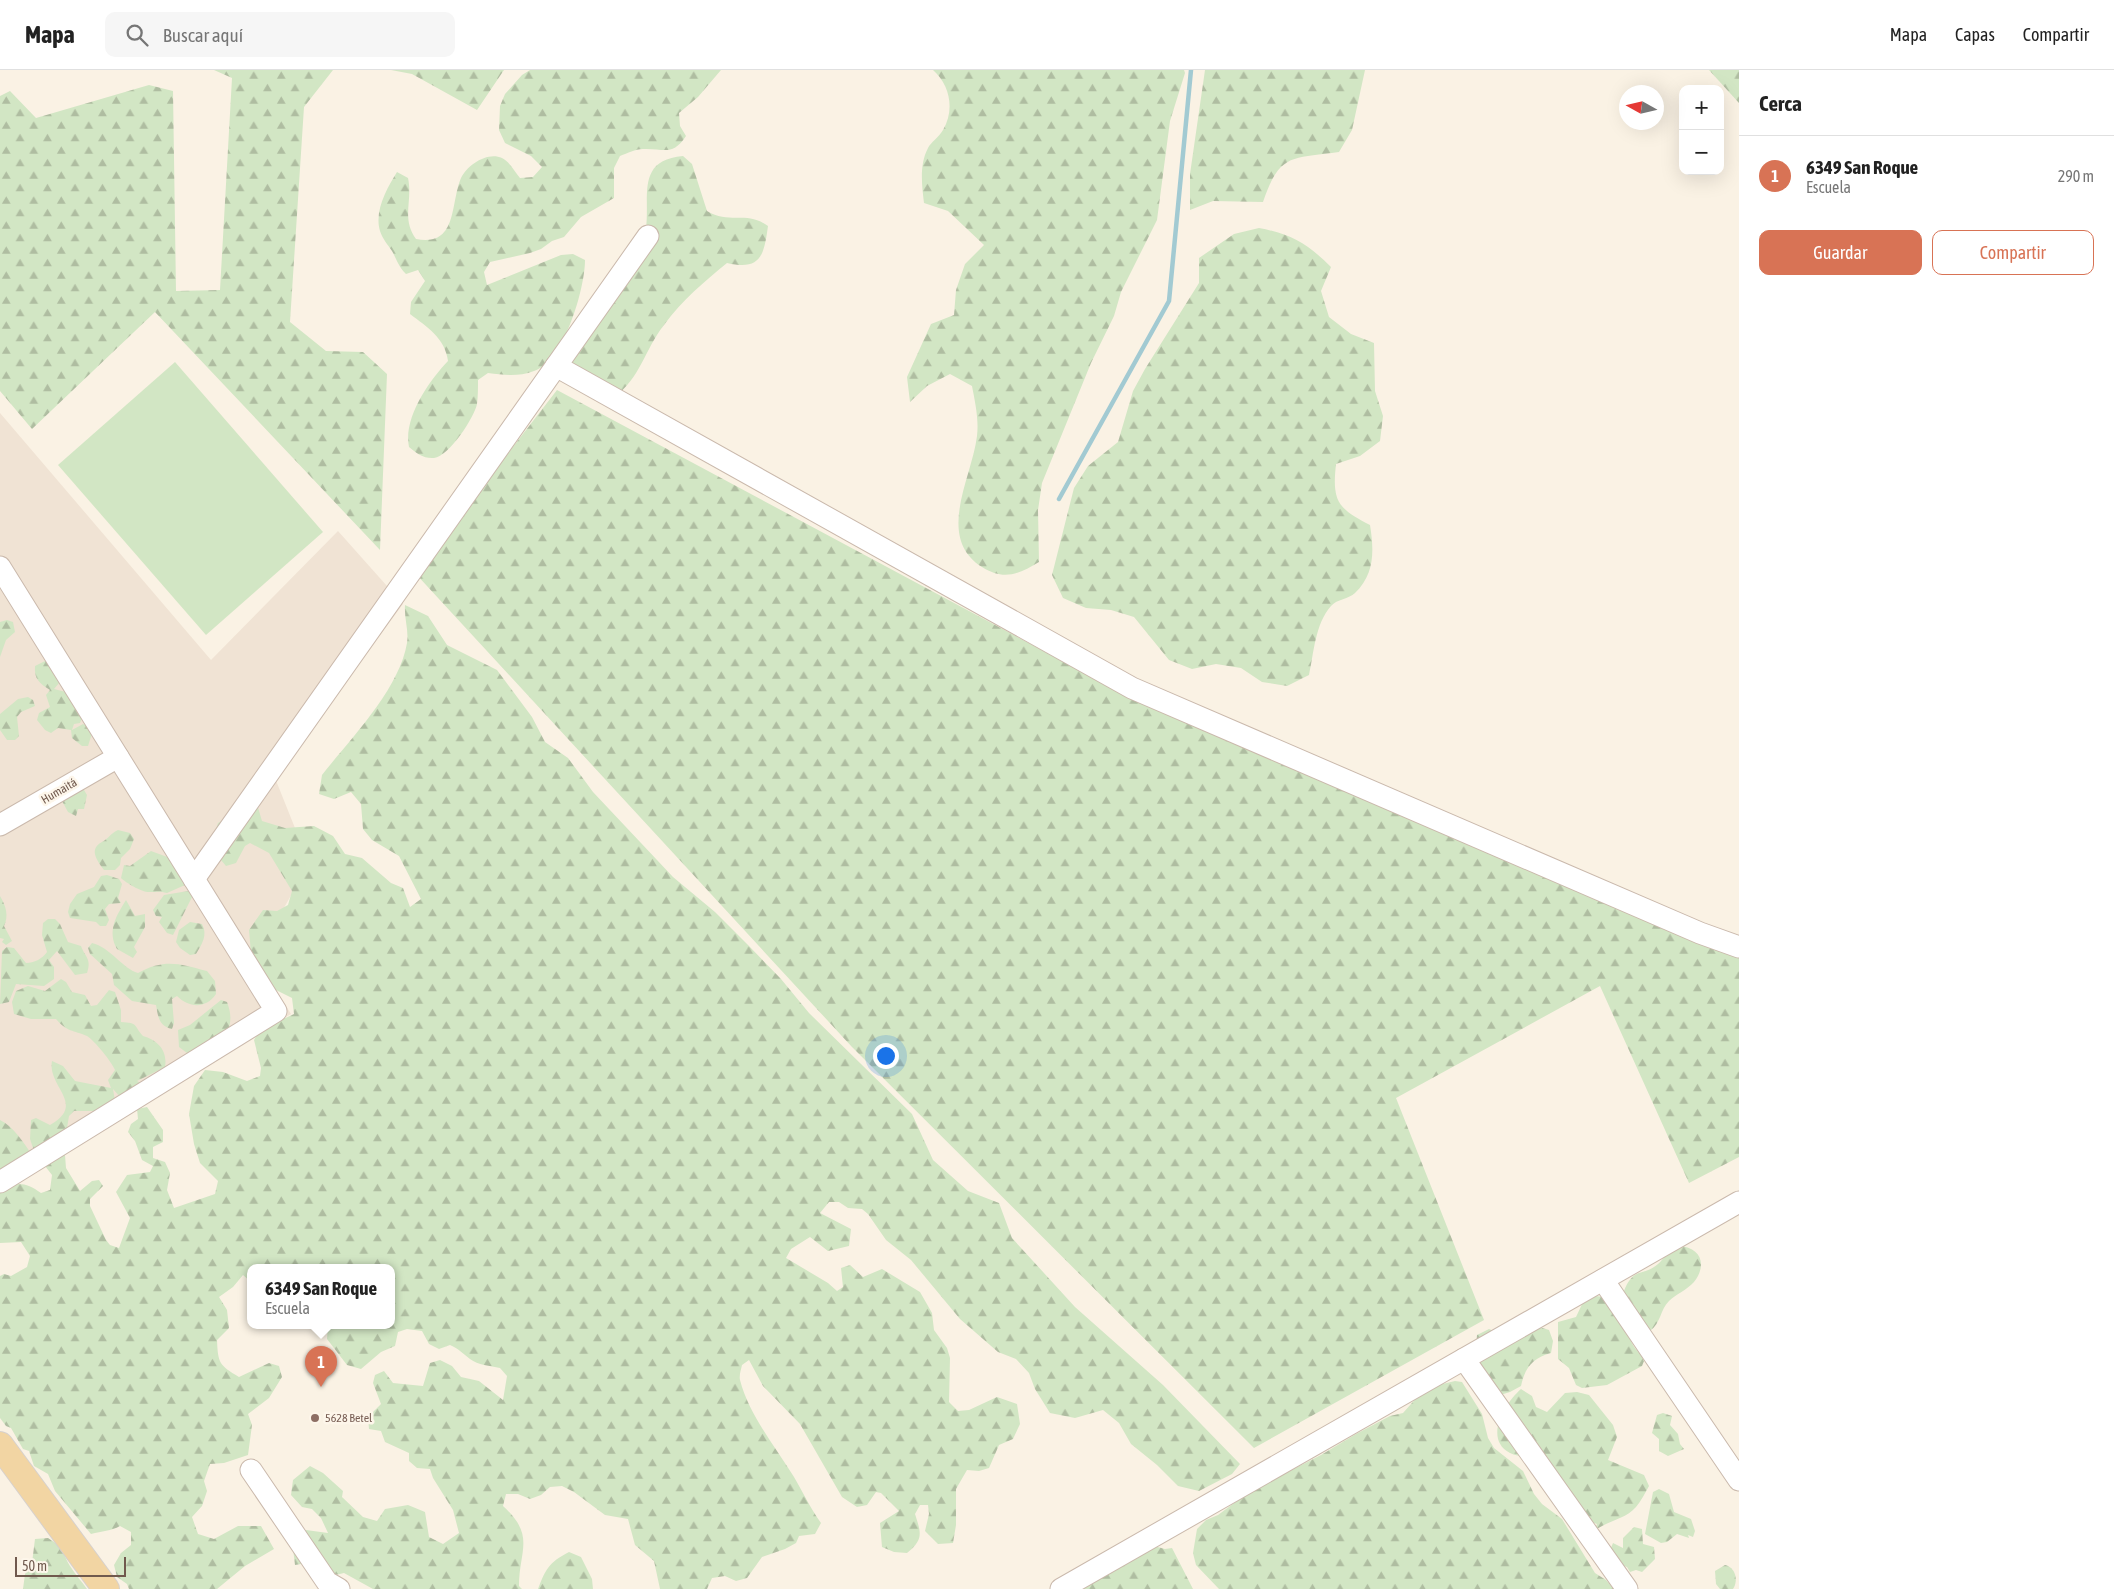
<!DOCTYPE html>
<html lang="es">
<head>
<meta charset="utf-8">
<style>
	body { margin:0; font-family:"Asap Condensed",sans-serif; background:#f6f6f6; color:#222 }
	.controls { position:absolute; right:15px; top:15px; display:grid; overflow:hidden; border-radius:10px; box-shadow:0 5px 20px #0002 }
	.controls button { width:45px; height:45px; display:grid; place-items:center; padding:0; border:0; border-bottom:1px solid #e0e0e0; background:#fff; color:#222; font:25px sans-serif }
	.compass { position:absolute; left:1619px; top:15px; width:45px; height:45px; border-radius:50%; background:#fff; box-shadow:0 5px 20px #0002; rotate:278deg }
	.scale { position:absolute; left:15px; bottom:12px; width:111px; box-sizing:border-box; padding-left:5px; border:2px solid #70594d; border-top:0; font-size:14px; line-height:18px; white-space:nowrap; color:#70594d; -webkit-text-stroke:4px #fdf6ea; paint-order:stroke }
	.you { position:absolute; left:885px; top:985px; width:18px; height:18px; margin:-12px; border:4px solid #fff; border-radius:50%; background:#1a73e8; box-shadow:0 0 0 8px #1a73e833 }
	.badge { display:grid; place-items:center; width:32px; height:32px; border-radius:50%; background:#d87355; color:#fff; font-size:16px; font-weight:700 }
	.pin { position:absolute; translate:-50% -41px; filter:drop-shadow(0 1px 2px #0008) }
	.pin::after { content:''; position:absolute; top:26px; width:18px; height:15px; background:inherit; clip-path:polygon(0 0,100% 0,50% 100%) }
	.popup { position:absolute; left:247px; top:1194px; width:148px; height:65px; box-sizing:border-box; display:grid; place-content:center; border-radius:10px; background:#fff; filter:drop-shadow(0 1px 4px #0005); font-size:16px; white-space:nowrap; color:#767676 }
	.popup b { font-size:19px; color:#222 }
	.popup::after { content:''; position:absolute; left:50%; top:100%; margin-left:-10px; border:10px solid transparent; border-top-color:#fff }
	.list { margin:0; padding:0; list-style:none }
	h2 { display:flex; justify-content:space-between; align-items:center; height:65px; margin:0; padding:0 20px; font-size:21px }
	h2 small { font-size:16px; font-weight:400; color:#767676 }
	.list li { display:grid; grid-template-columns:32px 1fr auto; gap:15px; align-items:center; box-sizing:border-box; height:80px; padding:0 20px; border-top:1px solid #e0e0e0 }
	.list b { display:block; font-size:19px; white-space:nowrap }
	.list p { margin:0; font-size:16px; white-space:nowrap; color:#767676 }
	.list em { font-size:16px; font-style:normal; color:#767676 }
	.actions { display:flex; gap:10px; padding:15px 20px }
	.actions a { flex:1; padding:11px 0; border:1px solid #d87355; border-radius:10px; text-align:center; font-size:18px; color:#d87355 }
	.actions .main { background:#d87355; color:#fff }
	.icon { flex:none; width:28px; height:28px; fill:none; stroke:currentColor; stroke-width:2; stroke-linecap:round; stroke-linejoin:round }
	.map { position:relative; flex:none; width:1739px; height:1519px; overflow:hidden }
	header { display:flex; align-items:center; gap:30px; box-sizing:border-box; height:70px; padding:0 25px; background:#fff; border-bottom:1px solid #e0e0e0 }
	header strong { font-size:24px }
	nav { display:flex; gap:28px; margin-inline-start:auto; font-size:18px }
	.search { width:350px; height:45px; background:#f6f6f6; display:flex; align-items:center; gap:12px; box-sizing:border-box; padding:0 18px; border-radius:10px; color:#767676; font-size:19px }
	main { display:flex }
	aside { flex:1; background:#fff }
	.map>svg:first-child { display:block }
	.residential { fill:#f0e3d4 }
	.forest { fill:url(#forest-firs) }
	.garden { fill:#d2e6c4 }
	.lines { fill:none; stroke-linecap:round; stroke-linejoin:round }
	.stream { stroke:#a2cad2; stroke-width:4.5 }
	.minor-casing { stroke:#cab9ac; stroke-width:23 }
	.major-casing { stroke:#d7d1cd; stroke-width:28 }
	.minor { stroke:#fff; stroke-width:21 }
	.major { stroke:#f2d5a3; stroke-width:26 }
	.education-dot { fill:#8d6e63; stroke:#fdf6ea; stroke-width:2 }
	.labels { text-anchor:middle; stroke-width:5; stroke-linejoin:round; paint-order:stroke }
	.street-label { font-size:12px; fill:#70594d; stroke:#fdf6ea }
	.education-label { font-size:12px; fill:#785e54; stroke:#fdf6ea; text-anchor:start }
</style>
</head>
<body>
<header>
<strong>Mapa</strong>
<div class="search"><svg class="icon" aria-label="search" viewBox="0 0 24 24"><circle cx="10" cy="10" r="6"/><path d="M15 15l6 6"/></svg>Buscar aquí</div>
<nav><a>Mapa</a><a>Capas</a><a>Compartir</a></nav>
</header>
<main>
<div class="map">
<svg width="1739" height="1519" viewBox="0 0 1739 1519">
	<defs>
		<pattern id="forest-firs" width="22" height="20" patternUnits="userSpaceOnUse" patternTransform="scale(1.25)"><rect width="22" height="20" fill="#d2e6c4"/><path d="M5 1l3.5 6h-7zM16 11l3.5 6h-7z" fill="#afbda1"/></pattern>
	</defs>
	<rect width="100%" height="100%" fill="#faf2e4"/>
	<path class="residential" d="M0 343 211 590 338 461 403 534 275 708 309 793 256 888 291 944 0 1115Z"/>
	<g class="forest">
		<path d="M214 0H333L304 37 290 252 326 281 363 282 387 304 380 480 155 242 32 359 0 321V26L10 21 36 48 149 15 173 21 176 221 220 220 232 8Z"/>
		<path d="M391 0H504L477 40 412 4Z"/>
		<path d="M530 0H721L698 27 679 43 680 56 686 66C672 87 664 78 643 79 635 79 628 83 620 86L614 98V128L581 147 564 167 552 171 541 179 530 183 490 192 484 202 487 215 561 185 573 184 585 190C585 219 564 291 534 301 518 307 504 305 488 303L478 310C478 318 478 326 477 334 474 348 449 386 434 388 424 389 416 383 409 377 403 348 429 311 448 291 445 268 427 257 410 244L411 232 425 211 418 200 406 204C398 196 397 190 392 181 388 175 382 168 380 161 374 141 387 118 397 102L408 108C413 131 401 148 416 169 458 177 450 134 461 108 467 95 488 81 502 88 509 91 515 102 520 108L533 107 542 97 531 86 505 73 499 60 500 36 505 24 522 5Z"/>
		<path d="M933 0H1184L1185 3 1170 51 1157 150 1121 222 1114 246 1091 293 1042 413 1038 440 1039 492C1019 504 1004 511 982 497 935 467 972 408 977 366 979 349 975 332 972 316L950 304 927 316 910 332 907 307 931 254 954 245 956 220 965 194 984 175 948 141 924 133C922 116 919 95 928 78 931 72 939 67 943 60 955 40 950 15 933 0Z"/>
		<path d="M1205 0H1365L1352 60 1339 82C1292 89 1280 82 1263 132L1213 131 1190 140V104Z"/>
		<path d="M1709 0H1739V33Z"/>
		<path d="M683 86 692 94 707 141C730 155 746 140 768 156 764 185 761 201 727 193 704 212 682 230 664 255 645 279 640 309 614 327L565 293 646 158C650 126 636 90 683 86Z"/>
		<path d="M1259 158C1291 164 1308 174 1331 197L1321 221 1329 247 1351 264 1374 273 1375 321 1383 346 1380 371 1360 386 1336 394C1332 431 1337 438 1370 455 1374 480 1375 504 1355 523 1349 529 1337 529 1331 536 1315 554 1314 583 1309 605L1287 616 1262 612 1241 598 1216 594 1192 599 1169 590 1134 547 1111 540 1086 538 1063 528 1052 505 1074 418 1088 396 1118 372 1133 321 1145 299 1199 213V188L1234 164Z"/>
		<path d="M557 320 1135 630 1739 886V1087L1689 1113 1600 916 1396 1028 1484 1250 1254 1378 852 977 415 503Z"/>
		<path d="M405 535 428 546 447 575 497 600 532 647 545 672 568 688 593 722 673 807 715 842 748 875 781 909 809 943 912 1044 933 1090 968 1121 999 1133 1012 1168 1075 1237 1163 1315 1240 1394 1232 1404 1199 1421 1178 1416 1157 1395 1131 1374 1119 1353 1103 1340 1075 1348 1050 1343 1035 1319 1029 1303 1016 1289 998 1282 960 1249 911 1190 886 1170 868 1144 862 1139 848 1138 839 1132H829L820 1143 851 1159 849 1176 828 1181 810 1167 791 1179 786 1188 828 1213 837 1221 843 1217 841 1198 850 1195 863 1207 882 1199 920 1222 932 1243 934 1260 947 1278 950 1288 949 1332 958 1341 969 1340 997 1327 1017 1334 1020 1354 1013 1369 999 1375 989 1398 979 1401 967 1400 956 1419V1455L953 1473 938 1474 925 1461 929 1444 928 1435H920L915 1444C921 1463 924 1469 907 1483L894 1482 882 1477 880 1453 899 1441 881 1423 876 1422 867 1435 857 1437 842 1427 800 1354 763 1316 749 1290 742 1295C741 1300 739 1305 740 1310 749 1345 775 1376 794 1407 803 1422 810 1438 821 1453L815 1464 799 1466 796 1473 785 1479 762 1487 747 1508 736 1511 725 1506 712 1508 707 1519H660L654 1491 635 1475 628 1449 605 1445 574 1422 562 1416 550 1417 541 1425 530 1429 518 1424H506L503 1436C536 1466 519 1480 519 1516L522 1519H373L344 1503 323 1508 307 1493 295 1495 292 1470 306 1460 328 1463 321 1448 312 1439 302 1437 291 1425 293 1410 310 1396 323 1403 343 1421 342 1427 363 1447 377 1451 385 1439 408 1435 425 1442 429 1467 443 1474 459 1463 453 1440 433 1408 430 1399 417 1398 409 1391V1383L385 1372 381 1361 369 1359 368 1347 381 1334 373 1313 375 1305 384 1301 393 1313 423 1316 430 1293 440 1290 452 1296 461 1307 479 1311 503 1330 507 1306 500 1298C490 1296 478 1295 470 1289 462 1283 459 1279 450 1275L439 1279 429 1274 422 1261 407 1259 398 1262 395 1276 381 1282 361 1299 347 1295 327 1269 328 1256H391V1198H251V1212L243 1205 233 1217 219 1227 227 1240 229 1258 217 1270C218 1293 219 1295 239 1307L269 1293 279 1296 282 1307 269 1328 248 1344 252 1355 248 1385 224 1393 210 1394 204 1411 207 1421 202 1436 192 1447 198 1464 214 1469 238 1456H261L274 1479 245 1496 217 1519H129L127 1514 117 1507 114 1495 121 1483 131 1475V1462L120 1456C111 1461 102 1461 91 1464L55 1421 48 1404 34 1396 29 1381 23 1379 11 1358 6 1356 0 1348V1206L4 1204 11 1206 27 1197 30 1186 21 1172 0 1173V1120C16 1111 26 1112 41 1123L50 1120 52 1105 45 1096 51 1083 65 1085 66 1098 80 1121 92 1111 99 1110 103 1116 90 1129V1136L106 1170 110 1175 119 1178 130 1148 116 1122 127 1105 150 1102 153 1096 142 1090 135 1071 128 1062 131 1054 138 1049 137 1039 147 1037 163 1060V1072L153 1077V1088L165 1092 170 1103 167 1120 174 1138 215 1124 218 1111 200 1093 194 1074 189 1044 194 1016 205 1000 223 1002 247 1011 260 1006 261 998 254 970 260 960 294 944 292 928 270 917 251 883 249 860 263 840 277 841 288 835 292 821 269 783 250 773 245 776 236 793 226 796 210 777 218 753 243 739 257 734 262 751 285 758 314 756 333 766 345 784 362 788 391 813 403 818 410 837 421 829 399 786 372 770 363 759 361 734 351 722 334 729 319 724 322 705C351 668 399 620 407 573 409 560 404 549 405 535Z"/>
		<path d="M7 550 13 552 15 562 6 570 0 587V552Z"/>
		<path d="M47 590 60 612 54 619 66 622 82 648 80 653 74 654 72 660 83 654 93 660 88 676H82L72 668 71 660 58 658 51 663 45 660 37 650 39 643 50 637 46 625 50 620C39 613 34 609 35 596Z"/>
		<path d="M28 627 33 630 35 636 21 642 17 647 19 666 15 670H7L0 660V644L18 629Z"/>
		<path d="M79 718 84 720 87 725 84 739H78L76 746 68 742 62 731Z"/>
		<path d="M118 760 130 763 134 769 130 779 121 788 120 795 115 800H104C96 789 89 779 102 772 108 769 111 763 118 760Z"/>
		<path d="M151 781 170 788 186 806 185 815 167 823C160 821 157 822 150 822 143 823 126 813 121 808L124 795 130 796Z"/>
		<path d="M107 805 119 809 122 814 118 828 121 833 109 834 105 839 109 850 106 856H100L96 852 70 848 68 842 70 834 77 824 94 817 101 806Z"/>
		<path d="M188 821 193 825 173 865 167 863 159 852 162 847 156 846 153 840 164 825Z"/>
		<path d="M0 826C6 836 9 846 4 856L12 871 6 875 2 872 4 869 0 868Z"/>
		<path d="M126 830 135 846 145 844V857L134 877 137 882 133 888 117 879C107 861 116 846 126 830Z"/>
		<path d="M48 849H55L60 854 68 872 81 876C85 887 92 889 87 903L75 905 57 881 49 890 54 897V909L44 916 16 914 9 932 0 934 2 881 7 877 14 878 26 893C34 893 42 889 47 882L42 865 43 853Z"/>
		<path d="M190 852 202 854C208 865 202 874 196 884L190 885 180 878 176 872 179 860Z"/>
		<path d="M92 873C110 877 123 899 138 903 165 888 180 894 207 901L215 911 216 924C206 939 189 938 177 926L172 929 174 953 172 959C159 956 158 947 156 935L132 931 114 915 112 904 90 884 88 878Z"/>
		<path d="M61 909 66 912 72 922 85 925 91 936 97 935 109 920 115 922 121 940V952C139 953 133 955 143 966 157 970 168 980 165 997L137 1011 143 1014 121 1028 113 1019 115 1031 100 1041H74L69 1046 67 1058 34 1081 30 1069 31 1050 36 1048 50 1055C87 1034 47 1017 52 991L63 996 75 1011 111 1018 108 1010 115 1000C112 992 94 970 87 966 73 960 67 962 56 949H31L14 944 12 932 16 921 28 916 45 921Z"/>
		<path d="M221 930 227 932C239 963 217 973 195 989L179 977 178 960 190 955Z"/>
		<path d="M0 1050C13 1056 24 1073 32 1085L0 1104Z"/>
		<path d="M1679 1176C1700 1177 1708 1194 1694 1212 1687 1220 1676 1224 1669 1231 1660 1240 1661 1253 1650 1261L1635 1250 1624 1221C1634 1196 1643 1207 1658 1194 1668 1185 1663 1183 1679 1176Z"/>
		<path d="M1595 1226C1625 1227 1623 1258 1633 1275 1637 1282 1642 1284 1644 1291L1642 1296 1607 1315 1582 1318 1576 1315 1569 1298 1558 1289V1252L1576 1247 1584 1230Z"/>
		<path d="M1536 1256 1549 1260 1553 1271 1551 1283C1533 1288 1525 1297 1521 1316L1510 1322 1497 1326 1475 1291 1477 1265 1489 1259 1500 1264Z"/>
		<path d="M1455 1311 1462 1312 1482 1344 1488 1368 1494 1378 1523 1401 1534 1424 1542 1434 1562 1449 1595 1503 1606 1510 1614 1519H1219L1196 1495 1193 1483 1197 1459 1206 1450 1218 1445 1249 1422 1321 1385 1356 1364 1390 1346 1403 1343 1419 1325 1430 1317Z"/>
		<path d="M1521 1319 1532 1326 1536 1337 1547 1342 1565 1323 1577 1322 1589 1325 1613 1355 1617 1367 1608 1390 1644 1405 1649 1416C1645 1423 1641 1431 1636 1437 1626 1449 1607 1451 1594 1461L1597 1454 1585 1450C1569 1431 1553 1409 1535 1391 1529 1385 1517 1387 1510 1383 1483 1369 1505 1333 1521 1319Z"/>
		<path d="M1663 1343 1672 1346 1670 1355 1678 1364 1680 1374 1684 1379 1668 1386 1659 1381V1369L1652 1363 1657 1345Z"/>
		<path d="M1659 1419 1669 1424 1674 1442 1691 1449 1695 1461 1693 1467 1688 1465 1689 1468 1677 1464 1667 1472 1661 1473 1645 1464 1653 1422Z"/>
		<path d="M1634 1457 1642 1459 1643 1474 1654 1477 1655 1489 1642 1502 1636 1500 1630 1502 1627 1497 1606 1490 1613 1473 1623 1478V1468Z"/>
		<path d="M48 1468C63 1477 62 1482 70 1496 75 1504 82 1512 87 1519H23L25 1504 32 1493 35 1469Z"/>
		<path d="M1154 1476 1165 1479 1172 1478 1193 1519H1065Z"/>
		<path d="M569 1482 581 1487 592 1509 593 1519H538C546 1499 548 1493 569 1482Z"/>
		<path d="M1725 1495C1735 1497 1739 1510 1733 1519H1720L1716 1514 1715 1501Z"/>
	</g>
	<path class="garden" d="M175 292 323 462 206 565 58 395Z"/>
	<g class="lines">
		<path class="stream" d="M1059 429 1169 231 1191 0"/>
		<g class="minor-casing">
			<g id="minor">
				<path d="M556 296 1132 618 1700 863 1739 877"/>
				<path d="M0 497 276 941 0 1112"/>
				<path d="M0 755 118 687"/>
				<path d="M194 809 648 166"/>
				<path d="M1603 1210 1739 1410"/>
				<path d="M1464 1289 1627 1519"/>
				<path d="M251 1400 327 1512 339 1519"/>
				<path d="M1061 1519 1739 1132"/>
			</g>
		</g>
		<g class="major-casing">
			<path id="major" d="M0 1375 106 1519"/>
		</g>
		<use href="#minor" class="minor"/>
		<use href="#major" class="major"/>
	</g>
	<circle class="education-dot" cx="315" cy="1348" r="5"/>
	<g class="labels">
		<g class="street-label">
			<text transform="translate(59 721) rotate(-30)" y="4">Humaitá</text>
		</g>
		<g class="education-label">
			<text x="325" y="1352">5628 Betel</text>
		</g>
	</g>
</svg>
<div class="controls">
<button>+</button>
<button>−</button>
</div>
<svg class="compass" viewBox="-18 -18 36 36"><path d="M0-13l5 13h-10z" fill="#e53935"/><path d="M0 13l5-13h-10z" fill="#767676"/></svg>
<div class="scale">50 m</div>
<div class="you"></div>
<div class="pin badge" style="left:321px;top:1317px">1</div>
<div class="popup"><b>6349 San Roque</b>Escuela</div>
</div>
<aside>
<h2>Cerca<small></small></h2>
<ul class="list">
<li><span class="badge">1</span><div><b>6349 San Roque</b><p>Escuela</p></div><em>290 m</em></li>
</ul>
<div class="actions"><a class="main">Guardar</a><a>Compartir</a></div>
</aside>
</main>
</body>
</html>
